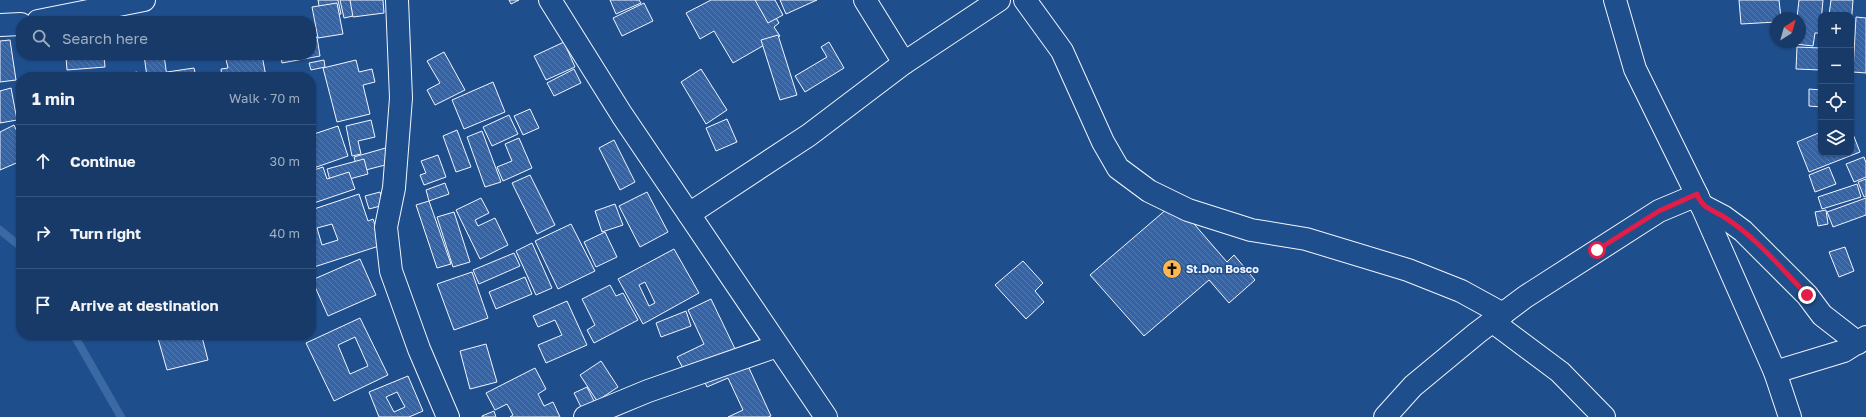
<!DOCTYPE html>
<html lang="en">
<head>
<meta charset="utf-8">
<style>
	body { margin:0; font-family:"Golos Text",sans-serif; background:#20416f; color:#f1f3f6 }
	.controls { position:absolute; right:12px; top:12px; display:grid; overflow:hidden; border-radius:8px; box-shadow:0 1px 3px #0004 }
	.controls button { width:36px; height:36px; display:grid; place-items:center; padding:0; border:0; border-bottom:1px solid #36547d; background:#173a69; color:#f1f3f6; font:20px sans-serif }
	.compass { position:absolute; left:1770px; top:12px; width:36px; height:36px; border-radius:50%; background:#173a69; box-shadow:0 1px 3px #0004; rotate:37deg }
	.stop { position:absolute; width:12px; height:12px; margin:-9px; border:3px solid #e11d48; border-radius:50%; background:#fff }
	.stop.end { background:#e11d48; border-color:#fff; box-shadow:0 1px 4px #0008 }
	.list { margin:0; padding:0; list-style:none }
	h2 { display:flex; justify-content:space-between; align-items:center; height:52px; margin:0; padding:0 16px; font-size:17px }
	h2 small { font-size:13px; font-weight:400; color:#9eadc0 }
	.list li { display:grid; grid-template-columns:26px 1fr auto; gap:12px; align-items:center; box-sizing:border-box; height:72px; padding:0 16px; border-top:1px solid #36547d }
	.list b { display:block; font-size:15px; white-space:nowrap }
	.list em { font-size:13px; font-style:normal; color:#9eadc0 }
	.icon { flex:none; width:22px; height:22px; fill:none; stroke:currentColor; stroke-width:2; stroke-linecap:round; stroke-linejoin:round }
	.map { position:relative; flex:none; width:1866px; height:417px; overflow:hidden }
	.search { position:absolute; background:#173a69; box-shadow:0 1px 3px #0004; left:16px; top:16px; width:300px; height:44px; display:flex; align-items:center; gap:10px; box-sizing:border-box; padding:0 14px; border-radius:16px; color:#9eadc0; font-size:15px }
	.panel { position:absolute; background:#173a69; box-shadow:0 1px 3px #0004; left:16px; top:72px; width:300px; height:268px; border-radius:16px }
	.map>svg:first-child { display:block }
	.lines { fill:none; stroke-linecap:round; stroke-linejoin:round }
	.stream { stroke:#3b69a3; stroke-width:8 }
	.building { fill:url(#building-back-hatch); stroke:#f2f6ff; fill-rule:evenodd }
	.street-casing { stroke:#f2f6ff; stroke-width:24 }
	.secondary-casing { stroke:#f2f6ff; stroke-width:24 }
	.street { stroke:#1f4e8c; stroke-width:22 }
	.secondary { stroke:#1f4e8c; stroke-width:22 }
	.route { stroke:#e11d48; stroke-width:5 }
	.labels { text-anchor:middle; stroke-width:3; stroke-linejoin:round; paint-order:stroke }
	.poi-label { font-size:11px; font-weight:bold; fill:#f2f6ff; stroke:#1f4e8c; text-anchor:start }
</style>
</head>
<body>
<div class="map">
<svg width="1866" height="417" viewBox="0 0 1866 417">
	<defs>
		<pattern id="building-back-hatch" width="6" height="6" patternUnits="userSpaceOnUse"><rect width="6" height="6" fill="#3563a3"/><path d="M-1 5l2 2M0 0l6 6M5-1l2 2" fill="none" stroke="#537ab1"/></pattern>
	</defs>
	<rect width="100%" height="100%" fill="#1f4e8c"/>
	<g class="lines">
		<g class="stream">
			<path d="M0 230 21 247"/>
			<path d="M74 335 121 417"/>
		</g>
	</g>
	<g class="building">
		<path d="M318 0H338L341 14 321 17Z"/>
		<path d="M340 0H364L367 13 344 18Z"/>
		<path d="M350 0H383L384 13 353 17Z"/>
		<path d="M509 0H519L511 4Z"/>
		<path d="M610 0H639L641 3 616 14Z"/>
		<path d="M711 0H766L779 23 774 27 780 36 733 63 714 31 700 39 686 13Z"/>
		<path d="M755 0H775L783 15 768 23Z"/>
		<path d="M780 0H817L786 14Z"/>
		<path d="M1739 0H1779L1781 18H1776V22L1741 24Z"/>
		<path d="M1799 0H1823L1820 33H1815L1813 46 1795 44V42H1800V18H1797Z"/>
		<path d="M1831 0H1853L1851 26V15H1829Z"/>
		<path d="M337 3 343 34 318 38 312 7Z"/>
		<path d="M644 3 653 21 622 36 613 18Z"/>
		<path d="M1856 17 1866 18V73L1853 72Z"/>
		<path d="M778 35 797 95 780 100 761 40Z"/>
		<path d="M317 37 320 56 282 63 280 55H311V38Z"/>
		<path d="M10 40 16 80 0 82V41Z"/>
		<path d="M564 42 575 67 546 80 534 56Z"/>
		<path d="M829 42 844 68 805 92 795 76 827 57 821 47Z"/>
		<path d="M1797 47 1821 48V70L1796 69Z"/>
		<path d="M444 52 465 90 435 105 427 90 440 83 427 61Z"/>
		<path d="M82 55H104L105 67 67 70 66 57Z"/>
		<path d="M144 55H164L167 77H147Z"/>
		<path d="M225 55H262L266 77H222L221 69 228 68Z"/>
		<path d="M324 60 325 67 311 70 309 63Z"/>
		<path d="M356 60 359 72 372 69 375 82 363 85 370 114 337 122 323 68Z"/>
		<path d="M194 68 196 77H168L167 72Z"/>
		<path d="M574 69 581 83 554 96 547 83Z"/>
		<path d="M701 69 727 110 706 124 681 82Z"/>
		<path d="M137 72V77H124V75Z"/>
		<path d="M95 74V77H75Z"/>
		<path d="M493 82 505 112 464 129 452 100Z"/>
		<path d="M11 88 17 120 0 123V91Z"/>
		<path d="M1809 89 1821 90V107L1809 106Z"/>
		<path d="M530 109 539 128 523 135 514 116Z"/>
		<path d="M509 115 518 134 492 146 483 127Z"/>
		<path d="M727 119 737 142 716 151 706 128Z"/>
		<path d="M371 120 375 137 358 141 361 154 352 156 346 126Z"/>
		<path d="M14 125 21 140V161L0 170V132Z"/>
		<path d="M338 126 348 156 311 169V135Z"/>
		<path d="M1851 129 1860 152 1809 172 1797 142 1821 132V153H1851Z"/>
		<path d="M457 130 471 167 456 172 443 136Z"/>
		<path d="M482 131 501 182 485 187 467 137Z"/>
		<path d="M519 138 532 168 503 181 497 167 512 161 505 144Z"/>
		<path d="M614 140 635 182 620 190 599 148Z"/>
		<path d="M389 147 393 163 358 172 354 157Z"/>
		<path d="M438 155 446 177 424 185 420 175 426 173 421 161Z"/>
		<path d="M1864 157 1866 163V177L1854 182 1846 164Z"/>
		<path d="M364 159 368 174 331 184 327 169Z"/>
		<path d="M323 167 327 179 349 172 355 189 311 204V185L313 184 311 171Z"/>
		<path d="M1829 167 1836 184 1815 192 1809 175Z"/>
		<path d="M530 175 555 225 537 234 512 183Z"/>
		<path d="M1866 179V196L1864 197 1858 182Z"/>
		<path d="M445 183 449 194 429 201 426 190Z"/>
		<path d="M1857 184 1861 197 1822 209 1818 197Z"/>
		<path d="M380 192 384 205 369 209 365 196Z"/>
		<path d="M647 192 668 232 640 247 619 206Z"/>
		<path d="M359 194 368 221 373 219 382 245 311 268V210ZM332 224 338 240 322 245 317 228Z"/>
		<path d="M481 198 489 213 475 220 478 226 495 218 508 245 480 259 456 210Z"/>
		<path d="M1866 198V215L1833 227 1827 212Z"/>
		<path d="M429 201 451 264 437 268 416 205Z"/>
		<path d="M1175 202 1227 262 1234 255 1255 280 1229 303 1209 280 1144 336 1090 275Z"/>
		<path d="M615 204 623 225 602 232 595 211Z"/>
		<path d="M1826 210 1828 224 1818 226 1815 212Z"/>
		<path d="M454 212 470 262 453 267 437 217Z"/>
		<path d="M571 224 595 271 558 289 535 241Z"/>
		<path d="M605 232 617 257 596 267 584 242Z"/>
		<path d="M532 243 552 288 536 295 516 251Z"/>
		<path d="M1845 247 1854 271 1839 277 1829 252Z"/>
		<path d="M674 249 699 293 643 324 618 279ZM645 282 655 303 649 306 639 285Z"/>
		<path d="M514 253 520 266 479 284 473 270Z"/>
		<path d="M360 259 376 295 328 316 312 280Z"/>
		<path d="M1023 261 1043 283 1035 291 1044 302 1026 319 995 285Z"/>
		<path d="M472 272 488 318 454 330 437 284Z"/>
		<path d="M525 277 532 294 496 309 489 292Z"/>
		<path d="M610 285 616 296 623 293 638 320 594 343 587 330 595 325 582 299Z"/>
		<path d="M711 299 737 353 687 376 677 357 704 344 688 310Z"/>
		<path d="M567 301 587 345 546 363 538 345 562 335 555 320 538 327 533 316Z"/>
		<path d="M686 311 691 326 661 337 656 323Z"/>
		<path d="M360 318 388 375 334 401 306 343ZM355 337 368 366 350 374 338 345Z"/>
		<path d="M157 335H207L202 337 208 360 167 370Z"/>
		<path d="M486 344 497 382 470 389 460 351Z"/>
		<path d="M743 355 771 416 768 417H728L743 410 728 378 707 387 701 374Z"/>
		<path d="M601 361 618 387 597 401 580 375Z"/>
		<path d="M535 368 546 389 538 394 544 406 553 402 560 417H510L513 415 507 404 495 410 486 393Z"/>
		<path d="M408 376 423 411 409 417H379L369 392ZM397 392 405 407 394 412 386 397Z"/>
		<path d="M587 387 594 401 581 407 574 393Z"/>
		<path d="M494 411 496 417H482V416Z"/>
	</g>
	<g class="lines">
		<g class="street-casing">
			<g id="street">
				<path d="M397 0 401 98 394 188 386 227 391 271 419 349 448 417"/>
				<path d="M865 0 904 63"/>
				<path d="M1025 0 1062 51 1103 142 1118 168 1149 191 1188 210 1251 230 1306 239 1408 270 1461 291 1503 314"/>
				<path d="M1615 0 1635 69 1697 195 1775 372 1790 417"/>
				<path d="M38 21 144 0"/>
				<path d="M0 25 21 24"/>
				<path d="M1701 205 1724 217 1743 231 1807 295 1822 315 1858 343"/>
				<path d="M689 214 809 135 904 63 999 0"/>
				<path d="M1493 322 1560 372 1604 417"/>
				<path d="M1775 372 1844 351 1866 337"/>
				<path d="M585 417 648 391 777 346"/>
				<path d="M1385 417 1413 386 1477 333 1525 297 1659 211 1697 195"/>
			</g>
		</g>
		<g class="secondary-casing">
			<path id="secondary" d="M550 0 622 115 826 417"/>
		</g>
		<use href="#street" class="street"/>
		<use href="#secondary" class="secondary"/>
	</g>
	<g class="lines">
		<path class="route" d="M1597 250 1659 211 1697 194C1703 209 1711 209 1724 217 1756 237 1781 268 1807 295"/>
	</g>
	<defs>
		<g id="church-disc" transform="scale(1)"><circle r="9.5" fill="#ffb74d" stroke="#1f4e8c"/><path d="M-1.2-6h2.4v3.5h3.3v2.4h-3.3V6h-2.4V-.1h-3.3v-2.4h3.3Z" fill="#111"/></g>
	</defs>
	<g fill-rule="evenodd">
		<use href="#church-disc" x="1172" y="269"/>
	</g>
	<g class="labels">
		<g class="poi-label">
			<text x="1186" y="273">St.Don Bosco</text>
		</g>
	</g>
</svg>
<div class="controls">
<button>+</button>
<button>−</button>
<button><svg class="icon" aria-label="locate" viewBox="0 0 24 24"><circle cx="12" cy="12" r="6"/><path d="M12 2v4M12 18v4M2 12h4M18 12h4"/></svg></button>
<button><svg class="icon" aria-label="layers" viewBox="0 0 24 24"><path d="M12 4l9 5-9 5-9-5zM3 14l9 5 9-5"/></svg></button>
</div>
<svg class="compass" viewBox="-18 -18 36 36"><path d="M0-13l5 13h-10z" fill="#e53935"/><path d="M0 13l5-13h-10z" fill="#9eadc0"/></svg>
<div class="stop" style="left:1597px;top:250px"></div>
<div class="stop end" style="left:1807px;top:295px"></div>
<div class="search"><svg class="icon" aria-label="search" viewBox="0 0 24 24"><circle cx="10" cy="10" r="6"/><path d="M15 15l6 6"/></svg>Search here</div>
<section class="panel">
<h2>1 min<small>Walk · 70 m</small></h2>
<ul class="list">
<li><svg class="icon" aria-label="ahead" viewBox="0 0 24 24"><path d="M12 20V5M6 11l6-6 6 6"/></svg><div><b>Continue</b></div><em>30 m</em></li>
<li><svg class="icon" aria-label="right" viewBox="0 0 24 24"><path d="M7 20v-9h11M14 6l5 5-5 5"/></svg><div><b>Turn right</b></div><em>40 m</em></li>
<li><svg class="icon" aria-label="arrive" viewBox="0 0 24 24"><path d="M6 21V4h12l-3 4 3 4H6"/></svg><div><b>Arrive at destination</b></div></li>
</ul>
</section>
</div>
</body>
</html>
